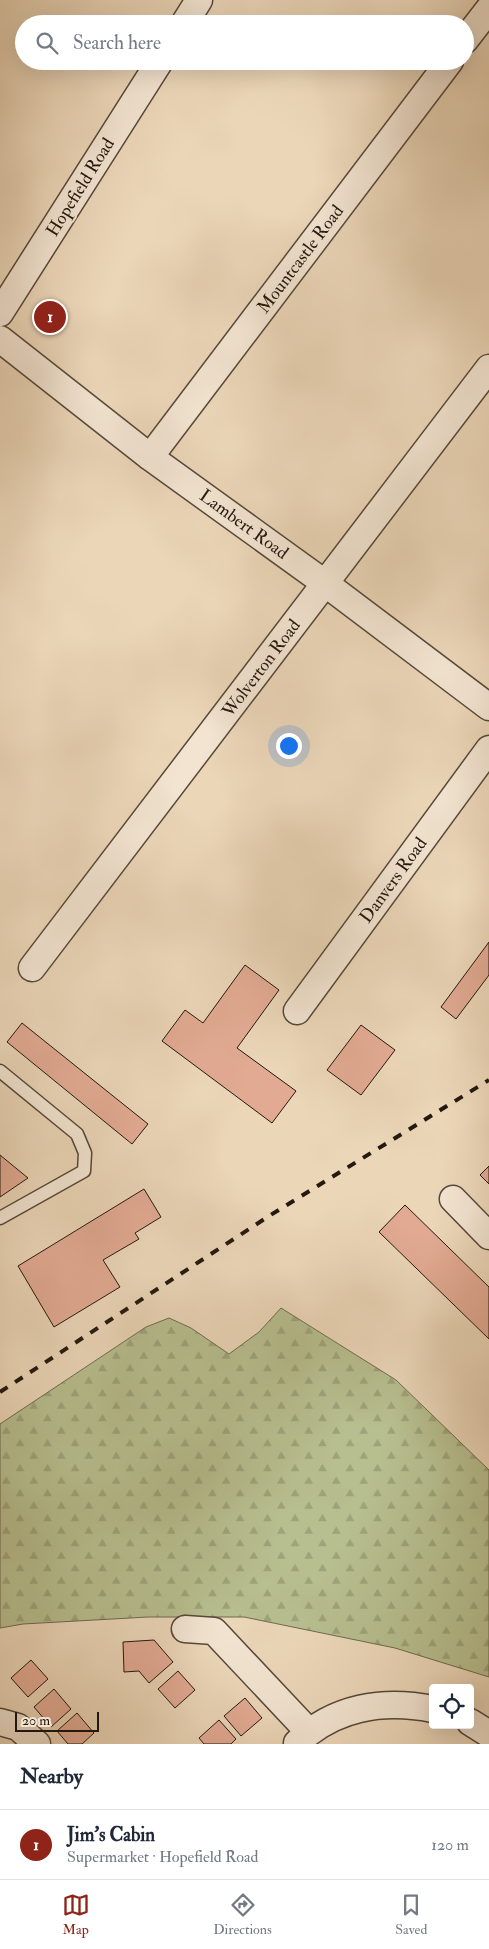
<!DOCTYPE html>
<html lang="en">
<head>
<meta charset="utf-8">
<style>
	body { margin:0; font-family:"IM FELL Double Pica",serif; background:#f2f2f3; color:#1f2937 }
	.controls { position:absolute; right:15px; bottom:15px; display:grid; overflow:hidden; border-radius:5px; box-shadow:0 5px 20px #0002 }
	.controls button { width:45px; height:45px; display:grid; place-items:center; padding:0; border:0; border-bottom:1px solid #e0e1e3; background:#fff; color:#1f2937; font:25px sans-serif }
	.scale { position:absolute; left:15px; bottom:12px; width:84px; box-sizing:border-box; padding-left:5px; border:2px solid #24180f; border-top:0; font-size:14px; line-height:18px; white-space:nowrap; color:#24180f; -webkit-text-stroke:4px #f2e4d1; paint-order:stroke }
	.you { position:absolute; left:288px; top:745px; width:18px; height:18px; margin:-12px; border:4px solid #fff; border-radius:50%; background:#1a73e8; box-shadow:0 0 0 8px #1a73e833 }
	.badge { display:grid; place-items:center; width:32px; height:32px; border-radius:50%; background:#8f2418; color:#fff; font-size:16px; font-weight:700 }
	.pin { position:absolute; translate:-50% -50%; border:2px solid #fff; box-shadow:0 1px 5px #0006 }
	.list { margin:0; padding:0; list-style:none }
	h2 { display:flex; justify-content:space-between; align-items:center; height:65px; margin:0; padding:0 20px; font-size:21px }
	h2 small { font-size:16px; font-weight:400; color:#747a83 }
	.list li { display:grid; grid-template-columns:32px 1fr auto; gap:15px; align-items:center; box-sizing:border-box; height:70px; padding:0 20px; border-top:1px solid #e0e1e3 }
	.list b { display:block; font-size:19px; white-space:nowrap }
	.list p { margin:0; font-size:16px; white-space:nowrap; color:#747a83 }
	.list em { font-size:16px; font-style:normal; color:#747a83 }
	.icon { flex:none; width:28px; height:28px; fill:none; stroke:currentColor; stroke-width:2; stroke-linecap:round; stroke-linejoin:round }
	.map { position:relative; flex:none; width:489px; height:1744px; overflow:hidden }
	.search { position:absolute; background:#fff; box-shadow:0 5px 20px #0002; left:15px; right:15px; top:15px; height:55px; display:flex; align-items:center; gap:12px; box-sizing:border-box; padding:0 18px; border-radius:28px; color:#747a83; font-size:19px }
	.sheet { height:135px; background:#fff }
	nav { display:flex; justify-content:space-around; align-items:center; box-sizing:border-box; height:70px; border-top:1px solid #e0e1e3; background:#fff; font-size:14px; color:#747a83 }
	nav a { display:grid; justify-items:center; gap:2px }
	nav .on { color:#8f2418 }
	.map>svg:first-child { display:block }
	.forest { fill:url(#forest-firs); stroke:#6e6b4f }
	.building { fill:#e2aa93; stroke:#24180f }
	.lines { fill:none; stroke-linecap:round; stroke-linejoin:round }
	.lane-casing { stroke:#564839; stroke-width:15 }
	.street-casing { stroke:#564839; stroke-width:29 }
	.lane { stroke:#f2e4d1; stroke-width:12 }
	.street { stroke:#f2e4d1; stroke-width:26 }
	.rail { stroke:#24180f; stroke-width:4; stroke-dasharray:9 9; stroke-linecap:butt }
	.labels { text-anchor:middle; stroke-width:4.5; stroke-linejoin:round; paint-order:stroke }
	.street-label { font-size:18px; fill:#24180f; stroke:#f2e4d1 }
</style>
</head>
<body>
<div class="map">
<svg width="489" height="1744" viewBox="0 0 489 1744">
	<defs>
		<pattern id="forest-firs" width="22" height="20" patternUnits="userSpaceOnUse" patternTransform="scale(1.25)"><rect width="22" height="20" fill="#b7be8f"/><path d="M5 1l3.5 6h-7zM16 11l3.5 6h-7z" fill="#9da37a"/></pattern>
	</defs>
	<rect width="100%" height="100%" fill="#ebd6b8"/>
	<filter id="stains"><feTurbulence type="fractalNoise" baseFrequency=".004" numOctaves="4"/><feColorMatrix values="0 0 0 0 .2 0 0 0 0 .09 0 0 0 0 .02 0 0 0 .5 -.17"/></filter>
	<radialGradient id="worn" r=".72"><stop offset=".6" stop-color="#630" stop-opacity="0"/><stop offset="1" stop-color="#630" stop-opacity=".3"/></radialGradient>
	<path class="forest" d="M281 1308 396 1380 489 1470V1677L395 1648 244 1617H148L23 1624 0 1628V1424L146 1327 169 1318 191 1328 229 1354 259 1332Z"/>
	<g class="building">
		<path d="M489 942V975L456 1019 441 1007Z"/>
		<path d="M245 965 279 990 237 1048 296 1091 272 1123 162 1041 185 1010 203 1023Z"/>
		<path d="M22 1023 148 1124 132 1144 7 1042Z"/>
		<path d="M361 1025 395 1050 361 1095 327 1070Z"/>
		<path d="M0 1155 28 1178 0 1197Z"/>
		<path d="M489 1166V1184L480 1175Z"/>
		<path d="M144 1189 161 1217 135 1233 139 1239 103 1260 120 1287 54 1327 18 1266Z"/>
		<path d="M405 1205 489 1287V1339L379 1232Z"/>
		<path d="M154 1640 173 1662 149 1683 139 1671 124 1672 123 1642Z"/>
		<path d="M31 1660 48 1679 28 1697 11 1678Z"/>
		<path d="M178 1671 195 1690 175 1708 158 1689Z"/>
		<path d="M54 1689 71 1709 51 1727 34 1707Z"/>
		<path d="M245 1698 262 1718 241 1736 224 1716Z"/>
		<path d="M77 1713 94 1733 82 1744H68L57 1731Z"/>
		<path d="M219 1720 236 1739 231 1744H204L199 1738Z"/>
	</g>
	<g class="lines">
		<g class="lane-casing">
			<path id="lane" d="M0 1071 77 1134 85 1153 84 1171 0 1218"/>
		</g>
		<g class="street-casing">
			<g id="street">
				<path d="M184 24 199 0"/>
				<path d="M465 40 489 9"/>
				<path d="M0 313 160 61"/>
				<path d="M0 339 150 457 326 584 489 707"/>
				<path d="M150 457 450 61"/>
				<path d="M32 968 489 368"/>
				<path d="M297 1011 489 749"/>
				<path d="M453 1199 489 1236"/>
				<path d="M185 1629 214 1631 309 1732"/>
				<path d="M0 1722 18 1727 37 1744"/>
				<path d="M470 1722 489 1734"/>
				<path d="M297 1743C334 1707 383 1699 433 1709"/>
			</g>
		</g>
		<use href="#lane" class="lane"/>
		<use href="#street" class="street"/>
		<path class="rail" d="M0 1392 269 1216 489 1080"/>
	</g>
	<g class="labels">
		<g class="street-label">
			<text transform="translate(80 187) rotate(-58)" y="6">Hopefield Road</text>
			<text transform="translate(300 259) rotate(-53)" y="6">Mountcastle Road</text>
			<text transform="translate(244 524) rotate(36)" y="6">Lambert Road</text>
			<text transform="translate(261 668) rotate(-53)" y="6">Wolverton Road</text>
			<text transform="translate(393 880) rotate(-54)" y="6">Danvers Road</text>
		</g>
	</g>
	<rect width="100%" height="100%" filter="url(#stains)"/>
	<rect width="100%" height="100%" fill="url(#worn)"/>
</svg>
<div class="controls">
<button><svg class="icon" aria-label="locate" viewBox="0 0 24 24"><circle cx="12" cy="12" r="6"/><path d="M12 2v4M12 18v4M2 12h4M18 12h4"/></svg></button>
</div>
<div class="scale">20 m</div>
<div class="you"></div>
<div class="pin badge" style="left:50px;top:317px">1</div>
<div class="search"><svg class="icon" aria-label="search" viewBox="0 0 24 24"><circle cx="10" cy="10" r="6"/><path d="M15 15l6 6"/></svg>Search here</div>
</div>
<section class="sheet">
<h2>Nearby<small></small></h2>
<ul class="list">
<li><span class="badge">1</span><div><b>Jim's Cabin</b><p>Supermarket · Hopefield Road</p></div><em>120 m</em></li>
</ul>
</section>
<nav>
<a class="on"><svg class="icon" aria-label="map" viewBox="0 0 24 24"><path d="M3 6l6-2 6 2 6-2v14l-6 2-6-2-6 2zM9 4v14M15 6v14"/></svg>Map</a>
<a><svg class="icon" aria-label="directions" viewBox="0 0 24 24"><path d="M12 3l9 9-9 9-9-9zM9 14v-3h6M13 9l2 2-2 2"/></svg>Directions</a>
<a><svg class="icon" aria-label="saved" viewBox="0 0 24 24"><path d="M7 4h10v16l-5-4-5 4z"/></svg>Saved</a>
</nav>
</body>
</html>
